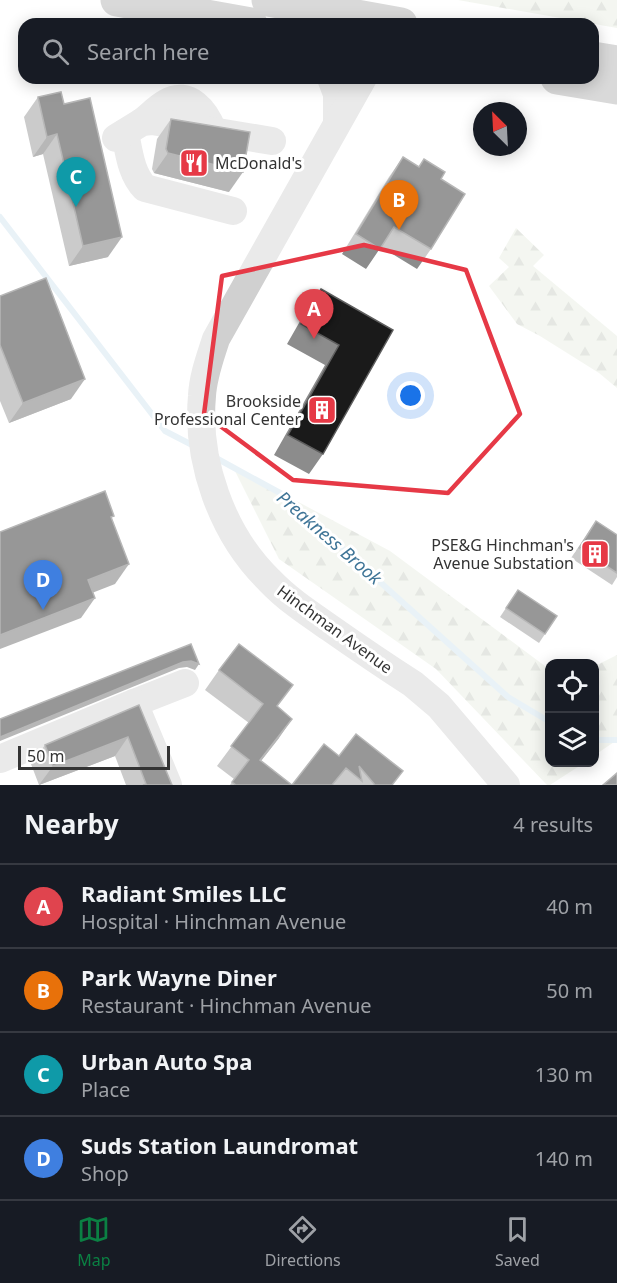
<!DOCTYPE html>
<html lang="en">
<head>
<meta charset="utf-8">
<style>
	body { margin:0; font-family:"Noto Sans",sans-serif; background:#242831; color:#f1f3f6 }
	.controls { position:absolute; right:18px; bottom:18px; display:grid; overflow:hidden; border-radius:12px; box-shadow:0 3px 15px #0003 }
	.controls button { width:54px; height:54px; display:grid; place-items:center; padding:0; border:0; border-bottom:2px solid #363941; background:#171b24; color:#f1f3f6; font:30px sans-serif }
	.compass { position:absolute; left:473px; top:102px; width:54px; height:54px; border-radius:50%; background:#171b24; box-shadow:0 3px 15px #0003; rotate:336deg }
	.scale { position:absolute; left:18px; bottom:15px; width:152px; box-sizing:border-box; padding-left:6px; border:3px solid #333; border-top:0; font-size:16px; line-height:21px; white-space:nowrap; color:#333; -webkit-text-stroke:4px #fff; paint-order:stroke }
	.you { position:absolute; left:411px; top:396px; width:21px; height:21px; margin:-15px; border:4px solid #fff; border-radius:50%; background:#1a73e8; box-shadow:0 0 0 9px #1a73e833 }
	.badge { display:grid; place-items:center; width:39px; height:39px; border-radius:50%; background:#0b8043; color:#fff; font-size:20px; font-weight:700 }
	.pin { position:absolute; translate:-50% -50px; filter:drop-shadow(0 2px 3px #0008) }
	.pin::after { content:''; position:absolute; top:32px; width:21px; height:18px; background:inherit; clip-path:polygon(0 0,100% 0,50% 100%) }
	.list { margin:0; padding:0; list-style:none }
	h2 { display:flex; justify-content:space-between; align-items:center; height:78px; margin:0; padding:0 24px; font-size:26px }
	h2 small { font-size:20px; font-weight:400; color:#9ea1a6 }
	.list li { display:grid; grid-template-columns:39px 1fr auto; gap:18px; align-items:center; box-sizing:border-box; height:84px; padding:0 24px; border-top:2px solid #363941 }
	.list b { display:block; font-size:22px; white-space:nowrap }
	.list p { margin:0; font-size:20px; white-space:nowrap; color:#9ea1a6 }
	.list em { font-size:20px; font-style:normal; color:#9ea1a6 }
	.icon { flex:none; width:33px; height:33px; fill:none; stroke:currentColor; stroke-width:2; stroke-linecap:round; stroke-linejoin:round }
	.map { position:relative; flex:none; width:617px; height:785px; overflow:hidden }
	.search { position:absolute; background:#171b24; box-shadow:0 3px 15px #0003; left:18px; right:18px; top:18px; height:66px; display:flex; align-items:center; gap:15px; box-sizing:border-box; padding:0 21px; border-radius:18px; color:#9ea1a6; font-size:22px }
	.sheet { height:414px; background:#171b24 }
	nav { display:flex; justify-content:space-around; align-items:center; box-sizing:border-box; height:84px; border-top:2px solid #363941; background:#171b24; font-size:16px; color:#9ea1a6 }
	nav a { display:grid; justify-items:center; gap:3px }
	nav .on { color:#0b8043 }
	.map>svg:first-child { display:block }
	.forest { fill:url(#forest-firs) }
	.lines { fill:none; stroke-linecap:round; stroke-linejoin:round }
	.stream { stroke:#cfe2ee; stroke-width:6 }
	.minor { stroke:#d0d0d0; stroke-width:28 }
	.major { stroke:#ababab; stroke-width:33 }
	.wall { fill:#8c8c8c }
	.shaded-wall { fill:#5f5f5f }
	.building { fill:#1a1a1a; stroke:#5f5f5f; stroke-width:1.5 }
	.marked { fill:none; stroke:#e63946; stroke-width:4.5; stroke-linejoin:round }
	.labels { text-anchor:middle; stroke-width:6; stroke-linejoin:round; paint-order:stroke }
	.poi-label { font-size:16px; fill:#333; stroke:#fff; text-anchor:end }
	.street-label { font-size:16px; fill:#333; stroke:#fff }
	.water-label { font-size:18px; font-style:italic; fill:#3f7597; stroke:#fff }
</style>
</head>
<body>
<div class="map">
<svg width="617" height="785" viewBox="0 0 617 785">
	<defs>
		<pattern id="forest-firs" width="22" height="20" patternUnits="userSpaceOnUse" patternTransform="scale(1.5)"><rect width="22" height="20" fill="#e6ecdf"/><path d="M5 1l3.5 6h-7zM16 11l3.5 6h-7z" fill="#c6cbc0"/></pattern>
	</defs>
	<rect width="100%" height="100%" fill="#fff"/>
	<g class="forest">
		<path d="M458 0H617V28Z"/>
		<path d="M516 228 544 255 533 266 617 336V388L599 373 540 336 517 324 489 286 509 267 499 258Z"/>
		<path d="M233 467 390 551 549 669 550 762 584 763 550 785H547L436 669 279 559Z"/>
		<path d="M617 655V740L595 755V666Z"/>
	</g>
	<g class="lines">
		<g class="stream">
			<path d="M0 217 165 431 196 447"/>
			<path d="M216 458 282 494 508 697 550 722"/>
			<path d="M594 740H617"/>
		</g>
		<g class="minor">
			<path d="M331 78 337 94V121"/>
			<path d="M363 78 216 339C210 358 203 376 202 396 196 461 222 534 269 580 287 599 308 613 330 628 357 647 385 666 413 684L439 706 506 785"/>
			<path d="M142 122C150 116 157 108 166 103 189 89 206 112 213 131"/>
			<path d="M125 133C129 152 131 174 145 188L233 211"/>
			<path d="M116 138 142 122 152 121 272 141"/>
			<path d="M134 703 185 683"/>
			<path d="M0 759 134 703 168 785"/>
		</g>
		<g class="major">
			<path d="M117 0 251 24"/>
			<path d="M268 0 401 24"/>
			<path d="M593 58 617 62"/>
			<path d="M557 78 617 88"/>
		</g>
	</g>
	<g class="wall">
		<path d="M38 97 64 104 108 257 69 266 43 154 33 157 24 117Z"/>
		<path d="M171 119 229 192 154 173 152 169 157 139Z"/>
		<path d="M403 157 419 167 424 159 441 179 431 249 417 269 381 247 366 269 342 254 389 177Z"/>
		<path d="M321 289 393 330 323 454 309 474 274 455 325 365 287 344 307 309Z"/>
		<path d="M0 296 71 399 9 423 0 401Z"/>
		<path d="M596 521 617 535V577L612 585 571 558Z"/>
		<path d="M518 590 557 616 539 643 500 617Z"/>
		<path d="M219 670 277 707 279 738 261 761 292 785 339 756 393 785H230L234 779 217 766 249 723 205 690Z"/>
		<path d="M139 705 172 785H126L115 756 39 785 31 764 45 745Z"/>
	</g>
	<g class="shaded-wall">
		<path d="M57 134 43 154 33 157 47 137Z"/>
		<path d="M168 153 243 172 229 192 154 173Z"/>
		<path d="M122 237 108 257 69 266 83 246Z"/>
		<path d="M85 379 71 399 9 423 23 403Z"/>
		<path d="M129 564 115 584 74 600 88 580Z"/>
		<path d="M95 598 81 618 0 649V635Z"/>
		<path d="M191 661 199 664 195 670 187 667 179 668 0 741V737L183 662Z"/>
		<path d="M292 719 279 738 246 780 260 760Z"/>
		<path d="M128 737 115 756 39 785 53 766Z"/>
	</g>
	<g class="building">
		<path d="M61 92 64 104 90 98 122 237 83 246 57 134 47 137 38 97Z"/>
		<path d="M171 119 250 132 243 172 168 153 166 149Z"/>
		<path d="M403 157 419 167 424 159 445 172 441 179 465 194 431 249 394 227 380 249 356 234Z"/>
		<path d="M46 278 85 379 23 403 0 345V296Z"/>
		<path d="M321 289 393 330 323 454 288 435 339 345 301 324Z"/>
		<path d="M105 491 114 516 111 517 129 564 88 580 95 598 0 635V532Z"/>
		<path d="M596 521 617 535V573L579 548Z"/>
		<path d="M518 590 557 616 545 634 506 608Z"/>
		<path d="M191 644 199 664 191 661 183 662 0 737V719Z"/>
		<path d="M239 644 293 685 277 706 292 719 260 760 292 785 324 744 339 756 356 734 403 771 392 785H375L359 766 362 781 346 768 332 785H236L232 782 249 760 231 746 263 704 219 670Z"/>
		<path d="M139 705 172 785H143L146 784 128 737 53 766 45 745Z"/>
		<path d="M617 773V785H603Z"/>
	</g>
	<path d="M0 0H617V785H0ZM364 245 466 270 520 414 448 493 293 480 204 414 222 276Z" fill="#fff" fill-opacity=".55" fill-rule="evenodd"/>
	<path class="marked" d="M364 245 466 270 520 414 448 493 293 480 204 414 222 276Z"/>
	<defs>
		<g id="restaurant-square" transform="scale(1.5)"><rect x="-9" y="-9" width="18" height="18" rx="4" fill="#e63946" stroke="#fff"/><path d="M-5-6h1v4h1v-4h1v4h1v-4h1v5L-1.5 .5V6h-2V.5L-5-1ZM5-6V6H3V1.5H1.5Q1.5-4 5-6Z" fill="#fff"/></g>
		<g id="building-square" transform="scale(1.5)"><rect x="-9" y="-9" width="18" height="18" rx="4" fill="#e63946" stroke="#fff"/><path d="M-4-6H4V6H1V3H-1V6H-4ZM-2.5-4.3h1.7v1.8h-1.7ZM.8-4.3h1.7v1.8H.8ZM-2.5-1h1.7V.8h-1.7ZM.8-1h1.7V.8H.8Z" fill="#fff"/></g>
	</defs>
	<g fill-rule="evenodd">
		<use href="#restaurant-square" x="194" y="163"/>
		<use href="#building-square" x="322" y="410"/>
		<use href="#building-square" x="595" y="554"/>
	</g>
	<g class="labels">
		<g class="poi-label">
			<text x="215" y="169" text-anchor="start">McDonald's</text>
			<text x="301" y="407">Brookside<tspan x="301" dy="18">Professional Center</tspan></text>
			<text x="574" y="551">PSE&amp;G Hinchman's<tspan x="574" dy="18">Avenue Substation</tspan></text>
		</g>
		<g class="street-label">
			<text transform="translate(335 629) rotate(36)" y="6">Hinchman Avenue</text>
		</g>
		<g class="water-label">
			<text transform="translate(329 538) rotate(41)" y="6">Preakness Brook</text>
		</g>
	</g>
</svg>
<div class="controls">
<button><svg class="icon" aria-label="locate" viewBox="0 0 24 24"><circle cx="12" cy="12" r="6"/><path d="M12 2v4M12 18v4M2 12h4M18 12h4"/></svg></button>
<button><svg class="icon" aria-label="layers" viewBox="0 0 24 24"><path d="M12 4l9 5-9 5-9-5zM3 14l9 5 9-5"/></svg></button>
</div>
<svg class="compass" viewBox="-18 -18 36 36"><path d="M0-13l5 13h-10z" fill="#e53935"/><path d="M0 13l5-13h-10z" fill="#9ea1a6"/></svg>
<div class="scale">50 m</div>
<div class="you"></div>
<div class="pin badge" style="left:314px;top:339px;background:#e0444e">A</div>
<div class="pin badge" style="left:399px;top:230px;background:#e8710a">B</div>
<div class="pin badge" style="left:76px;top:207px;background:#0f9aa8">C</div>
<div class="pin badge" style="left:43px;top:610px;background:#3f7fe0">D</div>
<div class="search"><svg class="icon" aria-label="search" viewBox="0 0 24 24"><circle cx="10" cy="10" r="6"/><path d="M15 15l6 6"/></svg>Search here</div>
</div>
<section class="sheet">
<h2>Nearby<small>4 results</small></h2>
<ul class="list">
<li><span class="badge" style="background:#e0444e">A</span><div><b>Radiant Smiles LLC</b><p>Hospital · Hinchman Avenue</p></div><em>40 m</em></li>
<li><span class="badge" style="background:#e8710a">B</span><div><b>Park Wayne Diner</b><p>Restaurant · Hinchman Avenue</p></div><em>50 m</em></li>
<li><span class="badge" style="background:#0f9aa8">C</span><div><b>Urban Auto Spa</b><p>Place</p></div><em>130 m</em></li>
<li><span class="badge" style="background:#3f7fe0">D</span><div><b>Suds Station Laundromat</b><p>Shop</p></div><em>140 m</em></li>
</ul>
</section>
<nav>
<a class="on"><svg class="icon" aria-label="map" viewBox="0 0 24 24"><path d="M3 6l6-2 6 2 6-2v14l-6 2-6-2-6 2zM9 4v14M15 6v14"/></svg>Map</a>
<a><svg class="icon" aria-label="directions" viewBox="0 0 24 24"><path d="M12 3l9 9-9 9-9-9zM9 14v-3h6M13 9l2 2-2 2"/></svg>Directions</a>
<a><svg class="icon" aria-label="saved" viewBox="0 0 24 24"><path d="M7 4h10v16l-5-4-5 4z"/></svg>Saved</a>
</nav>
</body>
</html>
